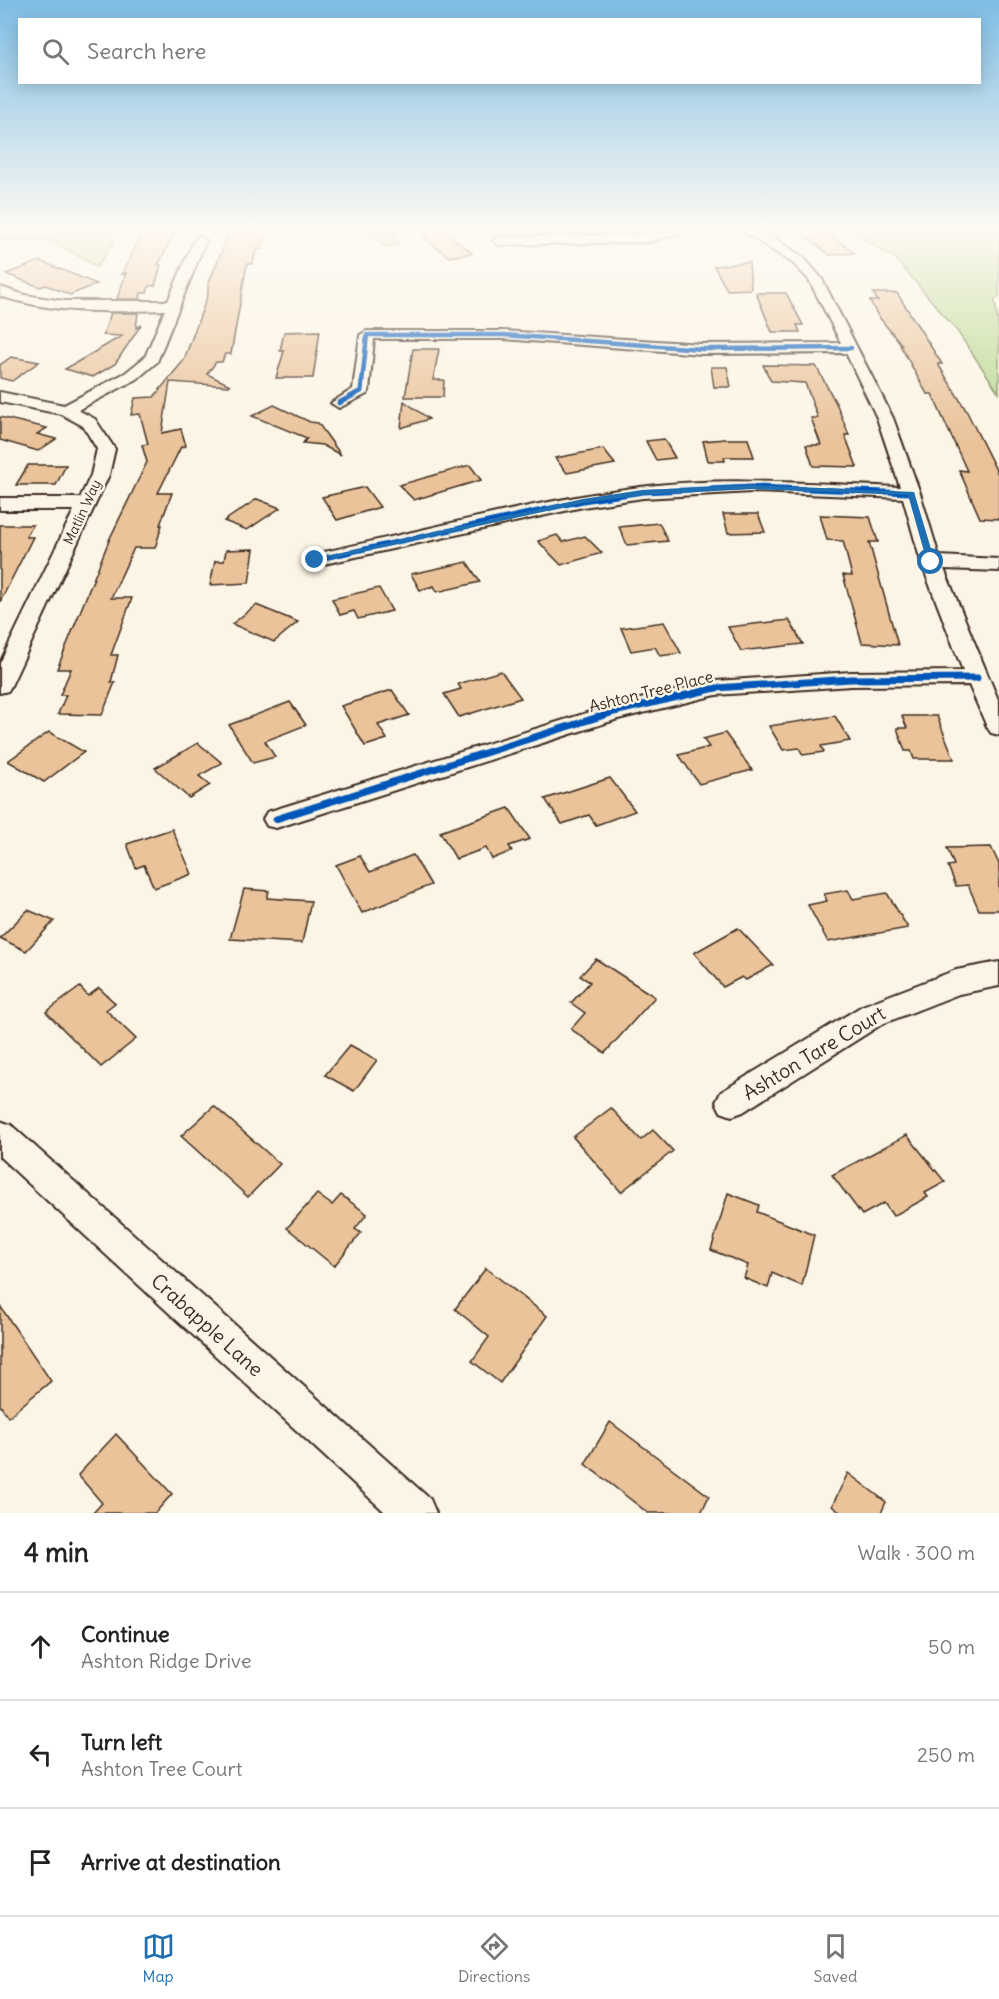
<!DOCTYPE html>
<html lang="en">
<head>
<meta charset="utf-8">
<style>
	body { margin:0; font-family:Delius,sans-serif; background:#f2f2f2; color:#222 }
	.stop { position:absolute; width:18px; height:18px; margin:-14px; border:4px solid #1f6fb2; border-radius:50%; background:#fff }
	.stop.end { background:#1f6fb2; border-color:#fff; box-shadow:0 2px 6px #0008 }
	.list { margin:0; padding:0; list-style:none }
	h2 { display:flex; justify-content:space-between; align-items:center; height:78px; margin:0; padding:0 24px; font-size:26px }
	h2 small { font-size:20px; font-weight:400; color:#767676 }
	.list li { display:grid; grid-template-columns:39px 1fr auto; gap:18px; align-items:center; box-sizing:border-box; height:108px; padding:0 24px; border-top:2px solid #e0e0e0 }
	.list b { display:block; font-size:22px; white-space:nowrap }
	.list p { margin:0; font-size:20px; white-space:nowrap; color:#767676 }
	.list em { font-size:20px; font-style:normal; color:#767676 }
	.icon { flex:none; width:33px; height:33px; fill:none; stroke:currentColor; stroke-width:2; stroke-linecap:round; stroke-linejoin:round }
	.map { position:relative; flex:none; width:999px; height:1513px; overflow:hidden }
	.search { position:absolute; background:#fff; box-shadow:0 3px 15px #0003; left:18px; right:18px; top:18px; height:66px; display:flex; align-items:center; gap:15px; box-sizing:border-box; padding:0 21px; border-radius:0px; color:#767676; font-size:22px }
	.sheet { height:402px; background:#fff }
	nav { display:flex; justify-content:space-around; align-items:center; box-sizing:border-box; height:84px; border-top:2px solid #e0e0e0; background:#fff; font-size:16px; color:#767676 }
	nav a { display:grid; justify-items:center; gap:3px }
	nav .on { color:#1f6fb2 }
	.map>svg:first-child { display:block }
	.green { fill:#b9d890; stroke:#7a8157; stroke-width:1.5 }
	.building { fill:#eac39a; stroke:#3b2a1e; stroke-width:1.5 }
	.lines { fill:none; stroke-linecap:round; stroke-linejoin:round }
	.minor-casing { stroke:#3b2a1e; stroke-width:4 }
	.minor { fill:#fcf5e5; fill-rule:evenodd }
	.cycleway-far2-casing { stroke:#fcf5e5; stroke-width:7 }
	.cycleway-far1-casing { stroke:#fcf5e5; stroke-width:8 }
	.cycleway-casing { stroke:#fcf5e5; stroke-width:10 }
	.cycleway-far2 { stroke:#0057b8; stroke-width:4.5 }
	.cycleway-far1 { stroke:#0057b8; stroke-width:5 }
	.cycleway { stroke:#0057b8; stroke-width:7 }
	.route { fill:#1f6fb2 }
	.labels { text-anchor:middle; stroke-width:5; stroke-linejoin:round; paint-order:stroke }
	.far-street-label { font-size:14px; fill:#3b2a1e; stroke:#fcf5e5 }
	.street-label { font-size:16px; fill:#3b2a1e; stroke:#fcf5e5 }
	.near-street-label { font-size:20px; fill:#3b2a1e; stroke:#fcf5e5 }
</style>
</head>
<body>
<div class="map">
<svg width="999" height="1513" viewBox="0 0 999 1513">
	<rect width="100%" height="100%" fill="#fcf5e5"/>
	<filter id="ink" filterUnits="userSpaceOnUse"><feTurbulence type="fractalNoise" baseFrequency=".0167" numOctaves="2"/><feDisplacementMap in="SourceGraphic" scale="12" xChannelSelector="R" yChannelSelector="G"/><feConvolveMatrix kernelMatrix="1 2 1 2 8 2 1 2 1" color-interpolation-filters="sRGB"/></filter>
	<g filter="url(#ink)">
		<g class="green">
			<path d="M0 228H105L116 239 97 267 53 241 0 240Z"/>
			<path d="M359 228H392L399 244 384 247Z"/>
			<path d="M846 228H999V297L995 300 999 334V393L957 331 896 259Z"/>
		</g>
		<g class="building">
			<path d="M146 228H177L158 265H161L155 286H149L147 293H141L140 299H117L126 273 121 275Z"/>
			<path d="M231 228H269L262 249H257L252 264H247L231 354H225L222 362H216L207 374 230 385 229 386 170 382 162 433 181 429 186 446 181 447 158 493H172L160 525H162L155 548H134L111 598H132L111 655H118L111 682H115L102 715 58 714 66 695H60L71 669H57L110 538 147 462 142 445 148 444 140 414 131 415 135 398 154 397 184 360 208 294V285Z"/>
			<path d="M434 228H440L472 253 449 257 423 237Z"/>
			<path d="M796 228H821L854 253 830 255Z"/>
			<path d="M40 261 97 284 70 295 46 285 40 287 6 274Z"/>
			<path d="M749 262 751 289 727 290 714 266Z"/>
			<path d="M756 293H786L803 325H797L800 332H772Z"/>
			<path d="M873 293H897L942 364H938L966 410 999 476V519L980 518 959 470 967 471 932 394H927L900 345H902L878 316 870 301H878Z"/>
			<path d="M111 313H138L136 328 141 325 115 364 93 377 65 369 122 336 103 335Z"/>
			<path d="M320 331 313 378H276L284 351H280L284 332Z"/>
			<path d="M413 349H439L433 380H444L443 397H405Z"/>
			<path d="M11 357 39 362 12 381 0 378V365Z"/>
			<path d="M763 365 816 366 837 405 849 435H845L857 467 813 466 806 445H821L811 418H818L805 383 771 381Z"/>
			<path d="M711 367H727L731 387H714Z"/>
			<path d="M404 401 429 419 401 428Z"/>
			<path d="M274 405 310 422 318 423 341 455 322 445 303 443 307 438 252 416Z"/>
			<path d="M0 417 47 428 37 434 56 439 38 451 0 440Z"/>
			<path d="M664 439 675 458 656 460 646 441Z"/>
			<path d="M725 439H748L754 457H724L725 461H708L703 441Z"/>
			<path d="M603 449 615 464 567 473 555 458Z"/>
			<path d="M28 465H66L56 485H16Z"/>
			<path d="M470 465 481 480 414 500 399 485Z"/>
			<path d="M365 487 380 507 337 520 322 497Z"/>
			<path d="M257 499 280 508 247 530 224 521Z"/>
			<path d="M723 514H758L765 532 728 533Z"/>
			<path d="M820 515 870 517 878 542H869L898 645 862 643 843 575 852 576 843 541 827 540Z"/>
			<path d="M659 523 668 541 627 545 619 527Z"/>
			<path d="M0 525H33L26 537H33L0 602Z"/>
			<path d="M557 535 563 542 585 536 602 553 561 565 538 541Z"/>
			<path d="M254 549 249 583 210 585 215 561H224L226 550Z"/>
			<path d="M467 562 480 582 437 592 434 586 420 590 411 574Z"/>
			<path d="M379 588 392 611 358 619 354 611 340 615 332 599Z"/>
			<path d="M256 605 298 622 274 642 232 624Z"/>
			<path d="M789 620 803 644 741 651 728 627Z"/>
			<path d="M664 622 681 653 660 656 655 647 631 651 621 628Z"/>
			<path d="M501 671 521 698 459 717 444 694 461 689 458 684Z"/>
			<path d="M392 690 409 715 378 725 387 739 365 746 341 706Z"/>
			<path d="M290 702 306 725 265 741 275 757 253 763 229 725Z"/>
			<path d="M835 716 850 741 821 746 824 752 803 755 799 748 783 750 769 726Z"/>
			<path d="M902 716H937L954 759H914L911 751H905L897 728H907Z"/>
			<path d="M49 732 84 752 44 782 8 761Z"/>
			<path d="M725 733 752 770 699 784 679 755 709 747 703 739Z"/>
			<path d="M198 743 222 763 199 776 210 785 189 798 155 768Z"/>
			<path d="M610 778 635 811 596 825 589 815 562 824 545 799Z"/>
			<path d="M509 808 530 839 509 846 512 851 492 859 486 848 456 859 440 832Z"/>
			<path d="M172 829 192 874 154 888 144 865 136 868 127 844Z"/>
			<path d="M991 847 999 864V910H979L968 885 956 886 948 866 954 865 947 848Z"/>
			<path d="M413 855 431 885 362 913 336 865 360 856 370 872Z"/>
			<path d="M244 889 269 891 267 898 311 901 302 943 230 939Z"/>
			<path d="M848 890 853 899 887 893 908 928 828 942 808 905 827 901 824 894Z"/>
			<path d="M28 910 54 921 26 951 0 938Z"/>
			<path d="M738 928 773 965 746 980 742 977 723 987 694 953Z"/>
			<path d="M596 959 655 997 605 1053 571 1029 585 1013 571 1003 590 982 580 976Z"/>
			<path d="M80 987 88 996 99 988 115 1003 106 1010 136 1039 101 1067 46 1012Z"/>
			<path d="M350 1045 377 1060 354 1091 325 1075Z"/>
			<path d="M214 1106 280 1164 248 1197 181 1136Z"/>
			<path d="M611 1108 641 1140 653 1130 673 1151 621 1192 573 1137Z"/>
			<path d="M907 1135 945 1182 925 1193 928 1197 893 1216 884 1203 862 1215 832 1175Z"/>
			<path d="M728 1193 759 1205 757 1212 814 1235 802 1286 772 1273 768 1288 744 1278 748 1265 711 1250Z"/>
			<path d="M317 1194 332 1205 341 1195 367 1214 355 1229 361 1233 334 1266 287 1228Z"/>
			<path d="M486 1268 547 1316 500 1383 472 1361 489 1337 455 1309Z"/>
			<path d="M0 1306 51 1381 8 1417 0 1405Z"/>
			<path d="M610 1422 709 1496 701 1513H648L585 1464Z"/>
			<path d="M116 1434 172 1494 155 1513H93L102 1503 78 1475Z"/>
			<path d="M848 1473 886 1502 881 1513H841L832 1506Z"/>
		</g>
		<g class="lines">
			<g class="minor-casing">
				<g id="minor">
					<path d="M672 228H695L649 242 499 245 493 241 499 237 649 234Z"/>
					<path d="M738 228H755L771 236 804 258 822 279 893 418 920 493 939 556 999 559V571L944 569 999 702V735L991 733 987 727 969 685 851 686 716 695 618 719 276 828 267 826 263 819 267 812 606 707 716 681 851 672 963 671 921 562 903 498 752 492 643 498 583 507 315 566 308 564 305 560 308 556 315 554C422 531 532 501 640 487 725 476 815 484 900 487L877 418 846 353 702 354 503 339H374L369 391 367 394 339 408 331 403 353 389 360 335 367 331H503L702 344 841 343 809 280 794 264Z"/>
					<path d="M200 236 206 240 157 362 137 379 78 410 95 419 115 449 109 475 11 686 8 691 0 693V663L74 510H0V498H80L91 475 97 449 83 426 61 414 0 402V392L64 405 125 373 145 357 165 310C108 312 54 314 0 296V287L25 295 64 301H168L194 240Z"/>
					<path d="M999 962V986L959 994 882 1024 743 1112 732 1116 721 1112 716 1102 721 1092 862 1006 956 970Z"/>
					<path d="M0 1121 11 1125 430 1499 436 1513H386L0 1157Z"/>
				</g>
			</g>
			<use href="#minor" class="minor"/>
			<g class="cycleway-far2-casing">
				<path id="cycleway-far2" d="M362 383 367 335H503L702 349 851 348"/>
			</g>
			<g class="cycleway-far1-casing">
				<g id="cycleway-far1">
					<path d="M339 403 361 391 362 382"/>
					<path d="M315 560 583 501 643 492 752 487 911 493"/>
				</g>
			</g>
			<g class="cycleway-casing">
				<path id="cycleway" d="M276 819 614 712 716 688 851 679 977 678"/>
			</g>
			<use href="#cycleway-far2" class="cycleway-far2"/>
			<use href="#cycleway-far1" class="cycleway-far1"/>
			<use href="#cycleway" class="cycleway"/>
		</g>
	</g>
	<linearGradient id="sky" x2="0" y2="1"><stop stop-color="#7ebde4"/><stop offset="0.52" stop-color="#fefaf3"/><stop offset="1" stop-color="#fefaf3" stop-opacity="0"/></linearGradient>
	<rect width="999" height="440" fill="url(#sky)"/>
	<path class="route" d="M752 485 914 492 935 562 931 564 927 562 908 495 752 489 643 495 583 503 315 562 311 560 583 499 643 490Z"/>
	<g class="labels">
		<g class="far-street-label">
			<text transform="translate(82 512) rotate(-65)" y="5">Matlin Way</text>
		</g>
		<g class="street-label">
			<text transform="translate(651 691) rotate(-14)" y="6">Ashton Tree Place</text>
		</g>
		<g class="near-street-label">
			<text transform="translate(814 1053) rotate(-31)" y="7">Ashton Tare Court</text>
			<text transform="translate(207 1325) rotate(42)" y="7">Crabapple Lane</text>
		</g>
	</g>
</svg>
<div class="stop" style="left:931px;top:562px"></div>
<div class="stop end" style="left:315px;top:560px"></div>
<div class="search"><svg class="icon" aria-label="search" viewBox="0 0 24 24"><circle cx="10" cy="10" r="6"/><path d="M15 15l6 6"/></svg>Search here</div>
</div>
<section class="sheet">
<h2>4 min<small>Walk · 300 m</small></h2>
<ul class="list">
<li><svg class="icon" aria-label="ahead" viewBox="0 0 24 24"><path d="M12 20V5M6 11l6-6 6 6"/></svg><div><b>Continue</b><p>Ashton Ridge Drive</p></div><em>50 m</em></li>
<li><svg class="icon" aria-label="left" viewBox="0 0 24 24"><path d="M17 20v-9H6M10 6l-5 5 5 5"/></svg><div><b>Turn left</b><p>Ashton Tree Court</p></div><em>250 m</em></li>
<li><svg class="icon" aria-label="arrive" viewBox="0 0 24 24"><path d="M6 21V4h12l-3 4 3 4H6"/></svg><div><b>Arrive at destination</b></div></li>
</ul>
</section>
<nav>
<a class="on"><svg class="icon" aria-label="map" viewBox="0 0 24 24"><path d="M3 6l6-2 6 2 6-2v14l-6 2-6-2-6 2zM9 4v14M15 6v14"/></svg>Map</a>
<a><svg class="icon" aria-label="directions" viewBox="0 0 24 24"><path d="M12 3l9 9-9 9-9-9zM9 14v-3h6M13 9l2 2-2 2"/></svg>Directions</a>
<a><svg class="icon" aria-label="saved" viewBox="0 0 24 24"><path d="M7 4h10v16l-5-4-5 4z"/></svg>Saved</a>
</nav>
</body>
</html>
